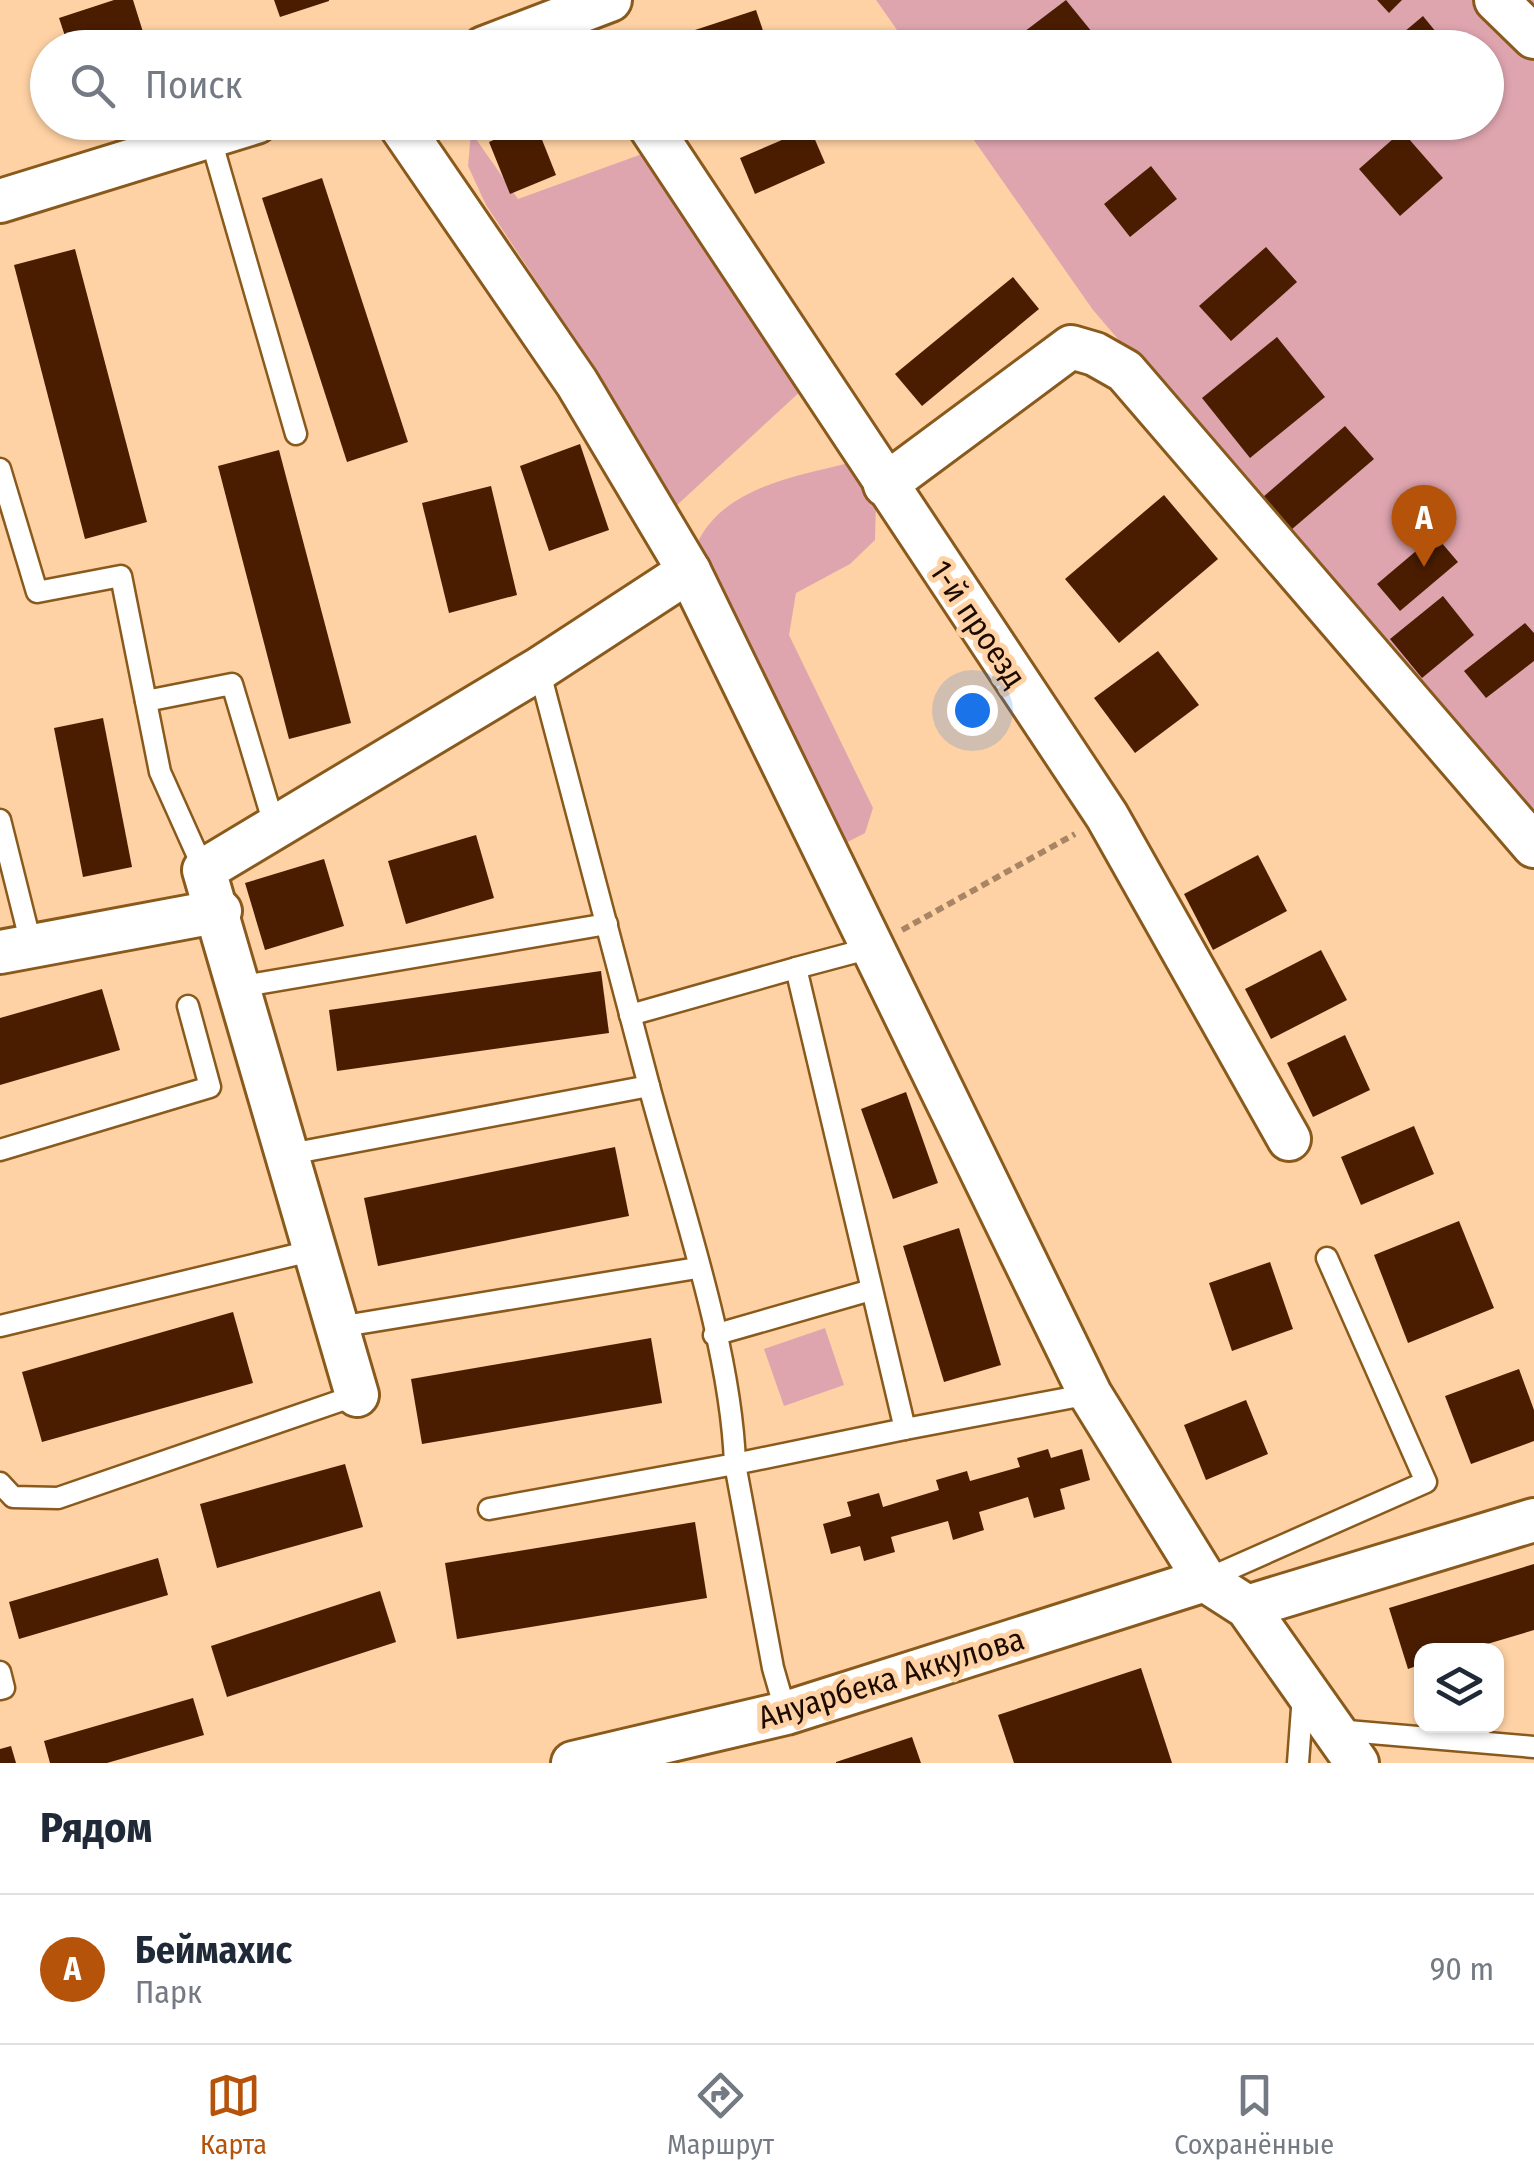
<!DOCTYPE html>
<html lang="ru">
<head>
<meta charset="utf-8">
<style>
	body { margin:0; font-family:"Fira Sans Condensed",sans-serif; background:#f2f2f3; color:#1f2937 }
	.controls { position:absolute; right:30px; bottom:30px; display:grid; overflow:hidden; border-radius:20px; box-shadow:0 2px 8px #0004 }
	.controls button { width:90px; height:90px; display:grid; place-items:center; padding:0; border:0; border-bottom:2px solid #e0e1e3; background:#fff; color:#1f2937; font:50px sans-serif }
	.you { position:absolute; left:972px; top:710px; width:35px; height:35px; margin:-25px; border:8px solid #fff; border-radius:50%; background:#1a73e8; box-shadow:0 0 0 15px #1a73e833 }
	.badge { display:grid; place-items:center; width:65px; height:65px; border-radius:50%; background:#b45309; color:#fff; font-size:32px; font-weight:700 }
	.pin { position:absolute; translate:-50% -82px; filter:drop-shadow(0 2px 5px #0008) }
	.pin::after { content:''; position:absolute; top:52px; width:35px; height:30px; background:inherit; clip-path:polygon(0 0,100% 0,50% 100%) }
	.list { margin:0; padding:0; list-style:none }
	h2 { display:flex; justify-content:space-between; align-items:center; height:130px; margin:0; padding:0 40px; font-size:42px }
	h2 small { font-size:32px; font-weight:400; color:#747a83 }
	.list li { display:grid; grid-template-columns:65px 1fr auto; gap:30px; align-items:center; box-sizing:border-box; height:150px; padding:0 40px; border-top:2px solid #e0e1e3 }
	.list b { display:block; font-size:38px; white-space:nowrap }
	.list p { margin:0; font-size:32px; white-space:nowrap; color:#747a83 }
	.list em { font-size:32px; font-style:normal; color:#747a83 }
	.icon { flex:none; width:55px; height:55px; fill:none; stroke:currentColor; stroke-width:2; stroke-linecap:round; stroke-linejoin:round }
	.map { position:relative; flex:none; width:1534px; height:1763px; overflow:hidden }
	.search { position:absolute; background:#fff; box-shadow:0 2px 8px #0004; left:30px; right:30px; top:30px; height:110px; display:flex; align-items:center; gap:25px; box-sizing:border-box; padding:0 35px; border-radius:55px; color:#747a83; font-size:38px }
	.sheet { height:280px; background:#fff }
	nav { display:flex; justify-content:space-around; align-items:center; box-sizing:border-box; height:140px; border-top:2px solid #e0e1e3; background:#fff; font-size:28px; color:#747a83 }
	nav a { display:grid; justify-items:center; gap:5px }
	nav .on { color:#b45309 }
	.map>svg:first-child { display:block }
	.green { fill:#dfa5af }
	.building { fill:#4a1d01 }
	.lines { fill:none; stroke-linecap:round; stroke-linejoin:round }
	.lane-casing { stroke:#8a5a1d; stroke-width:25 }
	.street-casing { stroke:#8a5a1d; stroke-width:48 }
	.path { stroke:#a88665; stroke-width:6; stroke-dasharray:8 5; stroke-linecap:butt }
	.lane { stroke:#fff; stroke-width:20 }
	.street { stroke:#fff; stroke-width:42 }
	.labels { text-anchor:middle; stroke-width:10; stroke-linejoin:round; paint-order:stroke }
	.street-label { font-size:32px; fill:#1e0b00; stroke:#fed2a4 }
</style>
</head>
<body>
<div class="map">
<svg width="1534" height="1763" viewBox="0 0 1534 1763">
	<rect width="100%" height="100%" fill="#fed2a4"/>
	<g class="green">
		<path d="M876 0H1534V824L1093 310 962 123 1486 122V48L909 47Z"/>
		<path d="M471 132 518 199 653 150 803 389 676 506 597 372 486 205 468 166Z"/>
		<path d="M849 463 876 503 875 540 850 564 796 593 789 635 873 808 865 833 836 848 696 546C721 488 793 477 849 463Z"/>
		<path d="M825 1328 844 1385 784 1406 764 1349Z"/>
	</g>
	<g class="building">
		<path d="M114 0H133L148 48H69L59 18Z"/>
		<path d="M274 0H329V1L280 17Z"/>
		<path d="M1066 0 1105 48H1003Z"/>
		<path d="M1377 0H1402L1389 13Z"/>
		<path d="M756 10 769 48H700L695 30Z"/>
		<path d="M1423 16 1449 48H1385Z"/>
		<path d="M535 122 556 175 510 194 489 142Z"/>
		<path d="M810 128 825 163 755 194 740 158Z"/>
		<path d="M1402 131 1443 178 1400 216 1359 169Z"/>
		<path d="M1151 166 1177 199 1130 237 1104 204Z"/>
		<path d="M322 178 408 442 347 462 262 198Z"/>
		<path d="M1266 247 1297 282 1231 341 1199 306Z"/>
		<path d="M75 249 147 522 85 539 14 265Z"/>
		<path d="M1013 277 1039 309 922 406 895 374Z"/>
		<path d="M1277 337 1325 397 1250 458 1202 398Z"/>
		<path d="M1345 426 1374 459 1291 530 1263 497Z"/>
		<path d="M580 444 609 530 549 551 520 466Z"/>
		<path d="M279 450 351 723 289 739 218 466Z"/>
		<path d="M491 486 517 595 449 613 422 503Z"/>
		<path d="M1164 495 1218 559 1119 643 1065 579Z"/>
		<path d="M1435 535 1458 562 1400 611 1377 584Z"/>
		<path d="M1443 596 1474 635 1422 678 1390 639Z"/>
		<path d="M1525 623 1534 633V661L1486 698 1464 671Z"/>
		<path d="M1158 651 1199 705 1135 753 1094 698Z"/>
		<path d="M103 718 132 867 83 877 54 728Z"/>
		<path d="M476 835 494 898 406 924 388 861Z"/>
		<path d="M1258 855 1287 911 1213 950 1184 894Z"/>
		<path d="M324 859 344 926 265 950 245 883Z"/>
		<path d="M1321 950 1347 1000 1271 1039 1245 989Z"/>
		<path d="M601 971 609 1033 337 1071 329 1010Z"/>
		<path d="M102 989 120 1050 0 1085V1018Z"/>
		<path d="M1345 1035 1370 1090 1313 1117 1287 1063Z"/>
		<path d="M906 1092 938 1183 893 1199 861 1109Z"/>
		<path d="M1414 1126 1434 1174 1361 1205 1341 1157Z"/>
		<path d="M615 1147 629 1216 378 1266 364 1198Z"/>
		<path d="M1459 1221 1494 1308 1408 1343 1374 1255Z"/>
		<path d="M959 1228 1001 1365 944 1382 903 1246Z"/>
		<path d="M1270 1262 1293 1329 1232 1351 1209 1283Z"/>
		<path d="M233 1312 253 1383 42 1442 22 1372Z"/>
		<path d="M651 1338 662 1403 422 1444 411 1379Z"/>
		<path d="M1519 1369 1534 1410V1441L1471 1464 1445 1396Z"/>
		<path d="M1246 1400 1268 1454 1206 1480 1184 1425Z"/>
		<path d="M1048 1449 1051 1458 1082 1449 1090 1480 1060 1489 1065 1509 1034 1518 1028 1497 979 1512 984 1530 953 1540 948 1521 891 1537 895 1552 864 1561 860 1546 831 1554 823 1524 851 1516 847 1502 879 1493 883 1507 939 1490 936 1480 967 1471 970 1481 1020 1467 1017 1458Z"/>
		<path d="M345 1464 363 1527 217 1568 200 1504Z"/>
		<path d="M695 1522 707 1598 457 1639 445 1563Z"/>
		<path d="M158 1558 168 1595 19 1639 9 1602Z"/>
		<path d="M1534 1564V1630L1467 1650H1422V1664L1408 1669 1389 1608Z"/>
		<path d="M380 1591 396 1642 227 1697 211 1646Z"/>
		<path d="M1141 1668 1172 1763H1014L998 1715Z"/>
		<path d="M193 1698 204 1735 107 1763H50L44 1741Z"/>
		<path d="M912 1737 921 1763H836V1762Z"/>
		<path d="M11 1746 16 1763H0V1749Z"/>
	</g>
	<g class="lines">
		<g class="lane-casing">
			<g id="lane">
				<path d="M210 136 296 434"/>
				<path d="M0 469 37 592 121 576 160 772 204 870"/>
				<path d="M539 669 649 1086"/>
				<path d="M146 701 232 684 275 828"/>
				<path d="M0 820 31 944"/>
				<path d="M238 987 607 924"/>
				<path d="M630 1015 796 968"/>
				<path d="M0 1150 210 1087 188 1006"/>
				<path d="M290 1154 649 1086C680 1202 731 1347 735 1464L489 1509"/>
				<path d="M0 1326 315 1250"/>
				<path d="M338 1327 697 1268"/>
				<path d="M714 1335 871 1290"/>
				<path d="M905 1429 1090 1394"/>
				<path d="M0 1483 13 1497 58 1498 357 1395"/>
				<path d="M1207 1579 1426 1482 1327 1258"/>
				<path d="M0 1672 4 1688 0 1689"/>
				<path d="M786 1713 773 1668 735 1464 905 1429 796 968 871 948"/>
				<path d="M1336 1730 1534 1747"/>
				<path d="M1298 1763 1303 1695"/>
			</g>
		</g>
		<g class="street-casing">
			<g id="street">
				<path d="M1496 0 1534 37"/>
				<path d="M484 48 610 0"/>
				<path d="M398 122 577 383 689 571 1090 1394 1205 1580 1247 1607 1357 1763"/>
				<path d="M647 122 1107 816 1289 1139"/>
				<path d="M0 201 256 122"/>
				<path d="M885 485 1071 347 1095 354 1125 371 1534 846"/>
				<path d="M0 952 220 911"/>
				<path d="M357 1395 204 870 539 669 689 571"/>
				<path d="M1247 1607 1534 1520"/>
				<path d="M573 1763 786 1713 1205 1580"/>
			</g>
		</g>
		<path class="path" d="M902 930 1075 834"/>
		<use href="#lane" class="lane"/>
		<use href="#street" class="street"/>
	</g>
	<g class="labels">
		<g class="street-label">
			<text transform="translate(978 624) rotate(56)" y="11">1-й проезд</text>
			<text transform="translate(891 1678) rotate(-17)" y="11">Ануарбека Аккулова</text>
		</g>
	</g>
</svg>
<div class="controls">
<button><svg class="icon" aria-label="layers" viewBox="0 0 24 24"><path d="M12 4l9 5-9 5-9-5zM3 14l9 5 9-5"/></svg></button>
</div>
<div class="you"></div>
<div class="pin badge" style="left:1424px;top:567px">A</div>
<div class="search"><svg class="icon" aria-label="search" viewBox="0 0 24 24"><circle cx="10" cy="10" r="6"/><path d="M15 15l6 6"/></svg>Поиск</div>
</div>
<section class="sheet">
<h2>Рядом<small></small></h2>
<ul class="list">
<li><span class="badge">A</span><div><b>Беймахис</b><p>Парк</p></div><em>90 m</em></li>
</ul>
</section>
<nav>
<a class="on"><svg class="icon" aria-label="map" viewBox="0 0 24 24"><path d="M3 6l6-2 6 2 6-2v14l-6 2-6-2-6 2zM9 4v14M15 6v14"/></svg>Карта</a>
<a><svg class="icon" aria-label="directions" viewBox="0 0 24 24"><path d="M12 3l9 9-9 9-9-9zM9 14v-3h6M13 9l2 2-2 2"/></svg>Маршрут</a>
<a><svg class="icon" aria-label="saved" viewBox="0 0 24 24"><path d="M7 4h10v16l-5-4-5 4z"/></svg>Сохранённые</a>
</nav>
</body>
</html>
